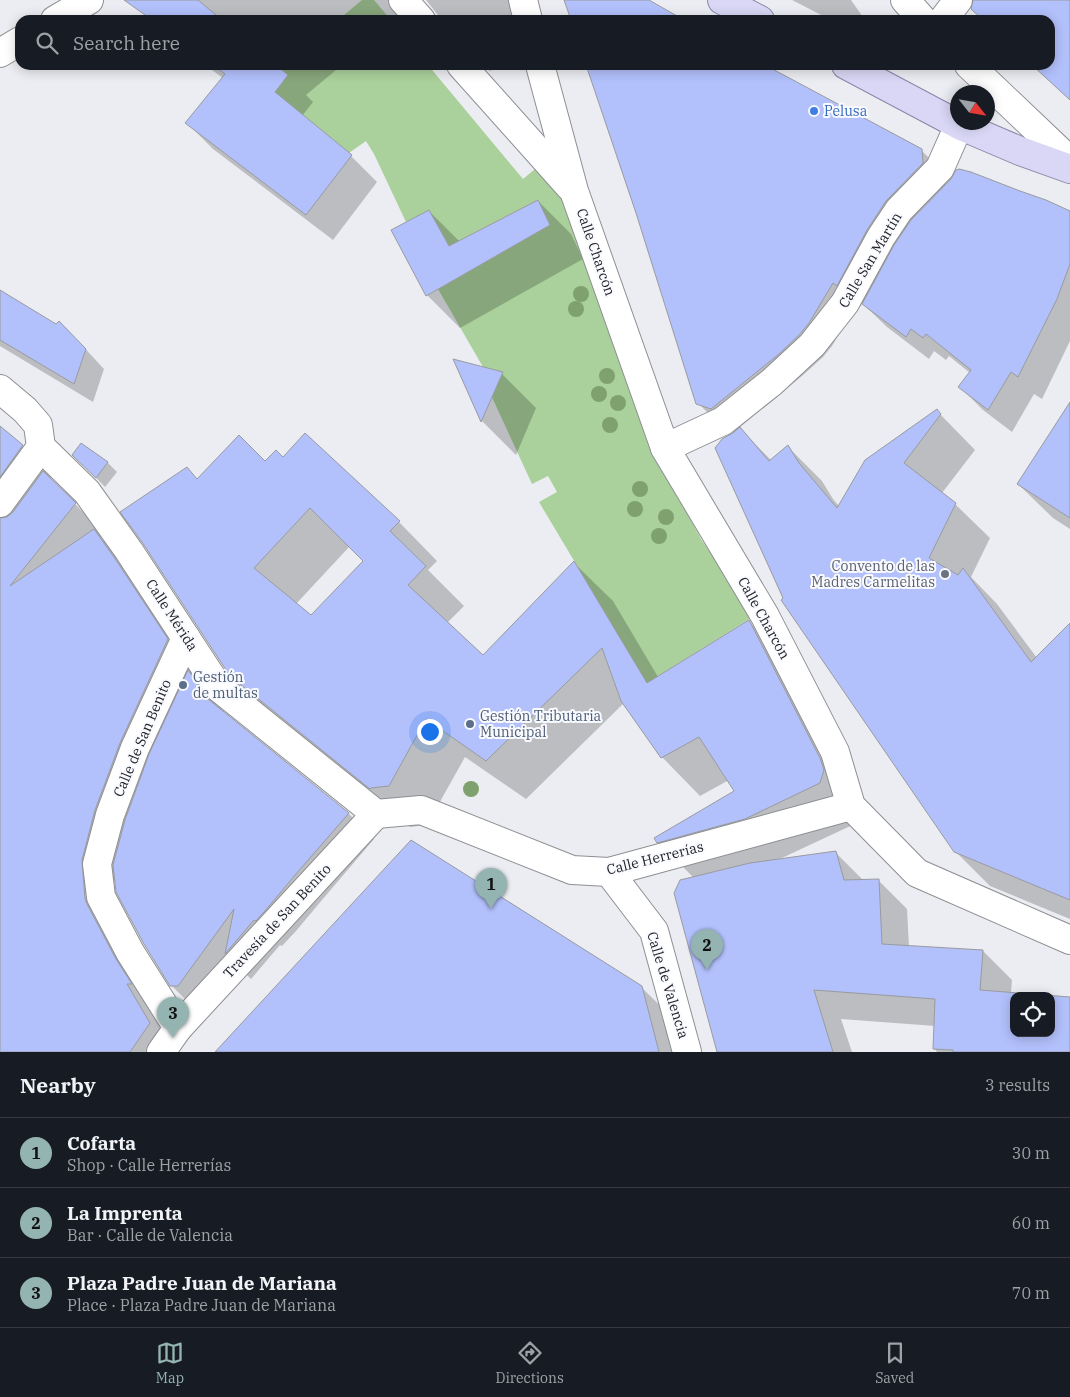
<!DOCTYPE html>
<html lang="en">
<head>
<meta charset="utf-8">
<style>
	body { margin:0; font-family:"IBM Plex Serif",serif; background:#242831; color:#f1f3f6 }
	.controls { position:absolute; right:15px; bottom:15px; display:grid; overflow:hidden; border-radius:10px; box-shadow:0 2px 12px #0003 }
	.controls button { width:45px; height:45px; display:grid; place-items:center; padding:0; border:0; border-bottom:1px solid #363941; background:#171b24; color:#f1f3f6; font:25px sans-serif }
	.compass { position:absolute; left:950px; top:85px; width:45px; height:45px; border-radius:50%; background:#171b24; box-shadow:0 2px 12px #0003; rotate:121deg }
	.you { position:absolute; left:429px; top:731px; width:18px; height:18px; margin:-12px; border:4px solid #fff; border-radius:50%; background:#1a73e8; box-shadow:0 0 0 8px #1a73e833 }
	.badge { display:grid; place-items:center; width:32px; height:32px; border-radius:50%; background:#94b4b1; color:#111; font-size:16px; font-weight:700 }
	.pin { position:absolute; translate:-50% -41px; filter:drop-shadow(0 1px 2px #0008) }
	.pin::after { content:''; position:absolute; top:26px; width:18px; height:15px; background:inherit; clip-path:polygon(0 0,100% 0,50% 100%) }
	.list { margin:0; padding:0; list-style:none }
	h2 { display:flex; justify-content:space-between; align-items:center; height:65px; margin:0; padding:0 20px; font-size:21px }
	h2 small { font-size:16px; font-weight:400; color:#9ea1a6 }
	.list li { display:grid; grid-template-columns:32px 1fr auto; gap:15px; align-items:center; box-sizing:border-box; height:70px; padding:0 20px; border-top:1px solid #363941 }
	.list b { display:block; font-size:19px; white-space:nowrap }
	.list p { margin:0; font-size:16px; white-space:nowrap; color:#9ea1a6 }
	.list em { font-size:16px; font-style:normal; color:#9ea1a6 }
	.icon { flex:none; width:28px; height:28px; fill:none; stroke:currentColor; stroke-width:2; stroke-linecap:round; stroke-linejoin:round }
	.map { position:relative; flex:none; width:1070px; height:1052px; overflow:hidden }
	.search { position:absolute; background:#171b24; box-shadow:0 2px 12px #0003; left:15px; right:15px; top:15px; height:55px; display:flex; align-items:center; gap:12px; box-sizing:border-box; padding:0 18px; border-radius:15px; color:#9ea1a6; font-size:19px }
	.sheet { height:275px; background:#171b24 }
	nav { display:flex; justify-content:space-around; align-items:center; box-sizing:border-box; height:70px; border-top:1px solid #363941; background:#171b24; font-size:14px; color:#9ea1a6 }
	nav a { display:grid; justify-items:center; gap:2px }
	nav .on { color:#94b4b1 }
	.map>svg:first-child { display:block }
	.green { fill:#aad09b }
	.shadow { fill:#0003; fill-rule:evenodd }
	.building { fill:#b2c0fb; stroke:#999b9f; fill-rule:evenodd }
	.lines { fill:none; stroke-linecap:round; stroke-linejoin:round }
	.pedestrian-casing { stroke:#8d8f93; stroke-width:30 }
	.minor-casing { stroke:#8d8f93; stroke-width:30 }
	.tertiary-casing { stroke:#8d8f93; stroke-width:30 }
	.primary-casing { stroke:#8986a8; stroke-width:30 }
	.pedestrian { stroke:#fff; stroke-width:28 }
	.minor { stroke:#fff; stroke-width:28 }
	.tertiary { stroke:#fff; stroke-width:28 }
	.primary { stroke:#d9d7f5; stroke-width:28 }
	.tree { fill:#7fa16d }
	.shop-dot { fill:#3f7fe0; stroke:#f9faff; stroke-width:2 }
	.worship-dot { fill:#6b7280; stroke:#f9faff; stroke-width:2 }
	.service-dot { fill:#5c6f8a; stroke:#f9faff; stroke-width:2 }
	.labels { text-anchor:middle; stroke-width:4; stroke-linejoin:round; paint-order:stroke }
	.shop-label { font-size:14px; fill:#366cbe; stroke:#f9faff; text-anchor:start }
	.street-label { font-size:14px; fill:#222325; stroke:#f9faff }
	.worship-label { font-size:14px; fill:#5b616d; stroke:#f9faff; text-anchor:end }
	.service-label { font-size:14px; fill:#4e5e75; stroke:#f9faff; text-anchor:start }
</style>
</head>
<body>
<div class="map">
<svg width="1070" height="1052" viewBox="0 0 1070 1052">
	<rect width="100%" height="100%" fill="#ebedf2"/>
	<g class="green">
		<path d="M362 0H374L391 20H338Z"/>
		<path d="M285 65H428L523 179 535 169 561 197 579 226 675 491 701 539 737 592 751 618 647 683 539 502 557 492 548 476 532 484 491 395 483 367 438 289 550 225 538 200 449 246 429 210 406 222 374 154 366 141 349 153 275 92 288 75 281 69Z"/>
	</g>
	<g class="shadow">
		<path d="M161 0H420L396 20H152L149 17Z"/>
		<path d="M426 0H532L535 20H442Z"/>
		<path d="M792 0H851L865 20H831Z"/>
		<path d="M961 0H1070V100L1032 65H1050V20H984L977 12Z"/>
		<path d="M205 65H342L306 95 313 102 302 116 351 156 377 182 333 240 213 149 187 123 223 78Z"/>
		<path d="M483 65H503L490 71Z"/>
		<path d="M587 65H763L921 150 944 173 945 187 1070 212V341L1042 399 1034 394 1012 432 983 410 960 387 970 373 949 356 946 360 934 351 929 359 887 327 862 303 860 307 856 305 832 346 823 357 802 376 739 428 771 460 787 446 822 481 833 499 839 506 937 411 975 450 942 493 955 504 990 538 971 577 997 604 1037 658 1070 625V919L990 886 955 851 785 599 736 432 721 426 698 403 637 213Z"/>
		<path d="M538 201 571 234 583 259 460 328 427 295 429 211 460 242Z"/>
		<path d="M0 299 78 341 104 369 93 402 0 346Z"/>
		<path d="M455 361 502 374 536 408 516 455 482 421Z"/>
		<path d="M0 428 23 446 52 475 50 479 105 534 101 538 124 561 197 670 194 677 214 698 226 715 349 814 374 839 322 900 296 931 282 946 280 945 251 979 238 966 197 1011 171 985 115 877 111 896 156 1013 178 1052H0Z"/>
		<path d="M1070 431V529L1053 518 1018 484Z"/>
		<path d="M82 445 108 463 117 472 105 487 74 455Z"/>
		<path d="M283 459 399 522 437 561 428 570 464 606 447 623 483 657 574 563 613 601 658 677 749 621 787 660 859 822 784 857 778 859V861L836 853 864 881 878 880 907 909 909 947 983 951 1012 980 1011 993 1014 996V1033H1051L1070 1011V1052H937L934 1048 935 1026 841 1019 852 1052H718L694 878 658 842 736 791 729 780 700 796 662 757 624 703 526 799 465 757 427 825 410 827 270 715 231 676 187 469 198 480ZM350 546 365 561 311 616 296 604Z"/>
		<path d="M641 987 674 1019 682 1052H217Z"/>
	</g>
	<g class="building">
		<path d="M124 0H198L222 20H152Z"/>
		<path d="M564 0H649L684 20H571Z"/>
		<path d="M973 0H1070V100L1032 65H1050V20H983L971 9Z"/>
		<path d="M213 65H276L288 75 275 92 352 155 306 215 185 123 225 74Z"/>
		<path d="M586 65H765L922 149 923 163 886 201 867 230 837 286 833 283 809 323 800 334 779 354 711 409 696 404 636 213Z"/>
		<path d="M959 169 971 172 1020 191 1046 200 1070 211V264L1057 299 1018 377 1011 372 988 410 958 387 971 370 926 334 923 338 911 329 906 337 862 304 894 245 911 220 951 179 956 170Z"/>
		<path d="M538 200 550 225 426 296 391 230 429 210 449 246Z"/>
		<path d="M0 290 56 324 59 321 86 349 74 384 0 340Z"/>
		<path d="M453 359 503 372 481 422Z"/>
		<path d="M1070 402V518L1017 484Z"/>
		<path d="M937 409 941 414 904 463 956 503 929 558 958 575 963 568 1031 662 1070 623V900L954 852 781 600 783 598 715 448 722 439 733 433 740 427 769 461 788 445 799 463 837 508 865 460Z"/>
		<path d="M0 426 23 445 0 477Z"/>
		<path d="M305 433 400 521 390 531 426 566 408 585 483 655 574 561 647 683 749 620 820 758 824 770 820 783 745 819 657 843 654 838 734 791 699 737 661 758 621 701 602 648 486 761 426 719 389 786 371 788 370 789 230 676 142 542 120 512 187 467 197 479 239 435 265 461 276 450 283 457ZM310 508 363 561 311 615 254 568Z"/>
		<path d="M81 443 108 462 96 478 72 455Z"/>
		<path d="M43 471 76 503 10 586 94 529 116 560 168 639 120 743 95 810 82 860 85 899 87 904 116 959 132 984H127L150 1023 130 1052H0V518L7 517 13 512Z"/>
		<path d="M188 670 208 699 349 813 296 874 270 905 256 921 254 920 225 954 234 909 178 986H170L144 944 116 892 113 865 125 820 149 754Z"/>
		<path d="M411 840 642 986 659 1052H215Z"/>
		<path d="M836 851 844 880 879 879 882 944 983 950 980 990 1070 997V1052H953V1050L933 1049 935 999 814 990 833 1052H717L674 893 680 880 750 863ZM1014 996H1051V1033H1014Z"/>
	</g>
	<g class="lines">
		<g class="pedestrian-casing">
			<path id="pedestrian" d="M161 1052 178 1028"/>
		</g>
		<g class="minor-casing">
			<g id="minor">
				<path d="M403 0 421 20"/>
				<path d="M523 0 528 20"/>
				<path d="M905 0 923 20"/>
				<path d="M943 20 958 0"/>
				<path d="M461 65 570 187"/>
				<path d="M540 65 574 191 665 448 765 616 835 752 851 806 917 873 1070 940"/>
				<path d="M969 65 1070 161"/>
				<path d="M0 389 25 410 38 425 41 447 87 492 129 551 218 687 376 814"/>
				<path d="M665 448 723 421 772 382 812 345 845 303 881 237 899 210 940 168 959 125"/>
				<path d="M0 503 41 447"/>
				<path d="M186 638 135 748 110 815 97 864 101 897 130 952 178 1028 376 814"/>
				<path d="M376 814 421 810 572 870 609 872 851 806"/>
				<path d="M609 872 654 931 687 1052"/>
			</g>
		</g>
		<g class="tertiary-casing">
			<g id="tertiary">
				<path d="M55 20 89 0"/>
				<path d="M0 53 20 41"/>
			</g>
		</g>
		<g class="primary-casing">
			<g id="primary">
				<path d="M722 0 760 20"/>
				<path d="M846 65 959 125 1020 151 1070 169"/>
			</g>
		</g>
		<use href="#pedestrian" class="pedestrian"/>
		<use href="#minor" class="minor"/>
		<use href="#tertiary" class="tertiary"/>
		<use href="#primary" class="primary"/>
	</g>
	<g class="tree">
		<circle cx="581" cy="294" r="8"/>
		<circle cx="576" cy="309" r="8"/>
		<circle cx="607" cy="376" r="8"/>
		<circle cx="599" cy="394" r="8"/>
		<circle cx="618" cy="403" r="8"/>
		<circle cx="610" cy="425" r="8"/>
		<circle cx="640" cy="489" r="8"/>
		<circle cx="635" cy="509" r="8"/>
		<circle cx="666" cy="517" r="8"/>
		<circle cx="659" cy="536" r="8"/>
		<circle cx="471" cy="789" r="8"/>
	</g>
	<circle class="shop-dot" cx="814" cy="111" r="5"/>
	<circle class="worship-dot" cx="945" cy="574" r="5"/>
	<g class="service-dot">
		<circle cx="183" cy="685" r="5"/>
		<circle cx="470" cy="724" r="5"/>
	</g>
	<g class="labels">
		<g class="shop-label">
			<text x="824" y="116">Pelusa</text>
		</g>
		<g class="street-label">
			<text transform="translate(596 252) rotate(71)" y="5">Calle Charcón</text>
			<text transform="translate(870 260) rotate(-59)" y="5">Calle San Martín</text>
			<text transform="translate(172 615) rotate(57)" y="5">Calle Mérida</text>
			<text transform="translate(764 618) rotate(61)" y="5">Calle Charcón</text>
			<text transform="translate(142 738) rotate(-67)" y="5">Calle de San Benito</text>
			<text transform="translate(655 858) rotate(-14)" y="5">Calle Herrerías</text>
			<text transform="translate(277 921) rotate(-47)" y="5">Travesía de San Benito</text>
			<text transform="translate(668 985) rotate(73)" y="5">Calle de Valencia</text>
		</g>
		<g class="worship-label">
			<text x="935" y="571">Convento de las<tspan x="935" dy="16">Madres Carmelitas</tspan></text>
		</g>
		<g class="service-label">
			<text x="193" y="682">Gestión<tspan x="193" dy="16">de multas</tspan></text>
			<text x="480" y="721">Gestión Tributaria<tspan x="480" dy="16">Municipal</tspan></text>
		</g>
	</g>
</svg>
<div class="controls">
<button><svg class="icon" aria-label="locate" viewBox="0 0 24 24"><circle cx="12" cy="12" r="6"/><path d="M12 2v4M12 18v4M2 12h4M18 12h4"/></svg></button>
</div>
<svg class="compass" viewBox="-18 -18 36 36"><path d="M0-13l5 13h-10z" fill="#e53935"/><path d="M0 13l5-13h-10z" fill="#9ea1a6"/></svg>
<div class="you"></div>
<div class="pin badge" style="left:491px;top:909px">1</div>
<div class="pin badge" style="left:707px;top:970px">2</div>
<div class="pin badge" style="left:173px;top:1038px">3</div>
<div class="search"><svg class="icon" aria-label="search" viewBox="0 0 24 24"><circle cx="10" cy="10" r="6"/><path d="M15 15l6 6"/></svg>Search here</div>
</div>
<section class="sheet">
<h2>Nearby<small>3 results</small></h2>
<ul class="list">
<li><span class="badge">1</span><div><b>Cofarta</b><p>Shop · Calle Herrerías</p></div><em>30 m</em></li>
<li><span class="badge">2</span><div><b>La Imprenta</b><p>Bar · Calle de Valencia</p></div><em>60 m</em></li>
<li><span class="badge">3</span><div><b>Plaza Padre Juan de Mariana</b><p>Place · Plaza Padre Juan de Mariana</p></div><em>70 m</em></li>
</ul>
</section>
<nav>
<a class="on"><svg class="icon" aria-label="map" viewBox="0 0 24 24"><path d="M3 6l6-2 6 2 6-2v14l-6 2-6-2-6 2zM9 4v14M15 6v14"/></svg>Map</a>
<a><svg class="icon" aria-label="directions" viewBox="0 0 24 24"><path d="M12 3l9 9-9 9-9-9zM9 14v-3h6M13 9l2 2-2 2"/></svg>Directions</a>
<a><svg class="icon" aria-label="saved" viewBox="0 0 24 24"><path d="M7 4h10v16l-5-4-5 4z"/></svg>Saved</a>
</nav>
</body>
</html>
